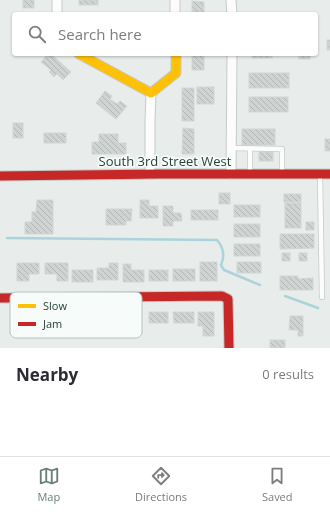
<!DOCTYPE html>
<html lang="en">
<head>
<meta charset="utf-8">
<style>
	body { margin:0; font-family:"Open Sans",sans-serif; background:#f2f2f3; color:#2b2b33 }
	.list { margin:0; padding:0; list-style:none }
	h2 { display:flex; justify-content:space-between; align-items:center; height:52px; margin:0; padding:0 16px; font-size:17px }
	h2 small { font-size:13px; font-weight:400; color:#7c7c81 }
	.icon { flex:none; width:22px; height:22px; fill:none; stroke:currentColor; stroke-width:2; stroke-linecap:round; stroke-linejoin:round }
	.map { position:relative; flex:none; width:330px; height:348px; overflow:hidden }
	.search { position:absolute; background:#fff; box-shadow:0 1px 3px #0004; left:12px; right:12px; top:12px; height:44px; display:flex; align-items:center; gap:10px; box-sizing:border-box; padding:0 14px; border-radius:4px; color:#7c7c81; font-size:15px }
	.sheet { height:108px; background:#fff }
	nav { display:flex; justify-content:space-around; align-items:center; box-sizing:border-box; height:56px; border-top:1px solid #e1e1e2; background:#fff; font-size:11px; color:#7c7c81 }
	nav a { display:grid; justify-items:center; gap:2px }
	nav .on { color:#697e78 }
	.map>svg:first-child { display:block }
	.lines { fill:none; stroke-linecap:round; stroke-linejoin:round }
	.stream { stroke:#a9d4db; stroke-width:2.5 }
	.building { fill:url(#building-back-hatch); stroke:#d1d6d4 }
	.lane-casing { stroke:#c5cac8; stroke-width:6 }
	.street-casing { stroke:#c5cac8; stroke-width:11 }
	.slow-casing { stroke:#c3cbc8; stroke-width:11 }
	.jam-casing { stroke:#c3cbc8; stroke-width:11 }
	.lane { stroke:#fcfcfc; stroke-width:4.5 }
	.street { stroke:#fcfcfc; stroke-width:9 }
	.slow { stroke:#ffc107; stroke-width:9 }
	.jam { stroke:#c62828; stroke-width:9 }
	.labels { text-anchor:middle; stroke-width:3.5; stroke-linejoin:round; paint-order:stroke }
	.street-label { font-size:13px; fill:#24423a; stroke:#f7fbf9 }
	.key { fill:#f7fbf9; stroke:#b8c4c0; stroke-width:1 }
	.key-label { font-size:11px; fill:#24423a }
</style>
</head>
<body>
<div class="map">
<svg width="330" height="348" viewBox="0 0 330 348">
	<defs>
		<pattern id="building-back-hatch" width="6" height="6" patternUnits="userSpaceOnUse"><rect width="6" height="6" fill="#cfd4d2"/><path d="M-1 5l2 2M0 0l6 6M5-1l2 2" fill="none" stroke="#b2b7b5"/></pattern>
	</defs>
	<rect width="100%" height="100%" fill="#e8edeb"/>
	<g class="lines">
		<g class="stream">
			<path d="M7 238 217 240C224 248 225 256 221 265L224 270 260 285"/>
			<path d="M285 296 318 308"/>
		</g>
	</g>
	<g class="building">
		<rect x="23" y="0" width="11" height="8"/>
		<rect x="79" y="0" width="19" height="5"/>
		<path d="M192 1 204 2V14H192Z"/>
		<rect x="327" y="40" width="3" height="10"/>
		<path d="M48 54H51L71 72 63 80 57 74 54 77 49 72 51 70 41 62Z"/>
		<rect x="192" y="54" width="12" height="16"/>
		<rect x="252" y="54" width="20" height="4"/>
		<rect x="299" y="54" width="11" height="5"/>
		<rect x="249" y="73" width="40" height="15"/>
		<rect x="197" y="87" width="17" height="17"/>
		<rect x="182" y="88" width="12" height="33"/>
		<path d="M105 91 112 96 110 99 117 104 120 101 127 106 116 119 96 103Z"/>
		<rect x="249" y="97" width="39" height="15"/>
		<rect x="13" y="123" width="10" height="15"/>
		<path d="M183 128 194 129V154H182Z"/>
		<rect x="242" y="129" width="33" height="16"/>
		<rect x="44" y="133" width="22" height="10"/>
		<path d="M99 134H118V143H126V154H92V142H99Z"/>
		<rect x="325" y="139" width="5" height="12"/>
		<rect x="259" y="152" width="14" height="9"/>
		<rect x="219" y="193" width="11" height="11"/>
		<rect x="284" y="194" width="17" height="8"/>
		<path d="M37 200H53V234H25V222H32V212H36Z"/>
		<path d="M140 200H149V206H158V218H140Z"/>
		<rect x="285" y="203" width="16" height="25"/>
		<rect x="234" y="205" width="26" height="12"/>
		<path d="M163 206H173V213H181L182 221H173V226H163Z"/>
		<path d="M106 209H132L131 221H126V225H106Z"/>
		<rect x="191" y="210" width="27" height="10"/>
		<rect x="306" y="222" width="8" height="8"/>
		<rect x="234" y="224" width="26" height="13"/>
		<path d="M280 234H314V248L280 249Z"/>
		<rect x="234" y="244" width="26" height="12"/>
		<rect x="282" y="253" width="8" height="8"/>
		<rect x="299" y="253" width="8" height="8"/>
		<rect x="200" y="262" width="17" height="19"/>
		<rect x="237" y="262" width="24" height="11"/>
		<path d="M17 263H39V274H29V281H17Z"/>
		<path d="M45 263H68V281H57V274H45Z"/>
		<path d="M109 263H118V280H97V268H109Z"/>
		<path d="M123 264H131V270H144V282H123Z"/>
		<rect x="173" y="269" width="22" height="12"/>
		<rect x="72" y="270" width="21" height="12"/>
		<rect x="149" y="270" width="19" height="11"/>
		<path d="M280 276H298V279L313 278V290H280Z"/>
		<rect x="149" y="312" width="19" height="11"/>
		<path d="M173 312H194V323H174Z"/>
		<path d="M198 312H214V336H203V326H198Z"/>
		<path d="M290 316H303V336H298V330H289Z"/>
		<rect x="270" y="340" width="15" height="8"/>
	</g>
	<g class="lines">
		<g class="lane-casing">
			<g id="lane">
				<path d="M231 148 282 149V174"/>
				<path d="M250 148V174"/>
				<path d="M320 175 322 297"/>
			</g>
		</g>
		<g class="street-casing">
			<g id="street">
				<path d="M175 0V14"/>
				<path d="M231 0 232 14"/>
				<path d="M57 14V0"/>
				<path d="M150 174V121L151 93"/>
				<path d="M231 174 232 54"/>
			</g>
		</g>
		<g class="slow-casing">
			<path id="slow" d="M79 54 151 93 176 73V54"/>
		</g>
		<g class="jam-casing">
			<g id="jam">
				<path d="M0 176 159 174H330"/>
				<path d="M0 298 222 296 228 299 229 348"/>
			</g>
		</g>
		<use href="#lane" class="lane"/>
		<use href="#street" class="street"/>
		<use href="#slow" class="slow"/>
		<use href="#jam" class="jam"/>
	</g>
	<g class="labels">
		<g class="street-label">
			<text x="165" y="166">South 3rd Street West</text>
		</g>
	</g>
	<rect x="10" y="292" width="132" height="46" rx="6" class="key"/>
	<rect x="18" y="304" width="18" height="4" fill="#ffc107"/>
	<rect x="18" y="322" width="18" height="4" fill="#c62828"/>
	<g class="key-label">
		<text x="43" y="310">Slow</text>
		<text x="43" y="328">Jam</text>
	</g>
</svg>
<div class="search"><svg class="icon" aria-label="search" viewBox="0 0 24 24"><circle cx="10" cy="10" r="6"/><path d="M15 15l6 6"/></svg>Search here</div>
</div>
<section class="sheet">
<h2>Nearby<small>0 results</small></h2>
<ul class="list">
</ul>
</section>
<nav>
<a class="on"><svg class="icon" aria-label="map" viewBox="0 0 24 24"><path d="M3 6l6-2 6 2 6-2v14l-6 2-6-2-6 2zM9 4v14M15 6v14"/></svg>Map</a>
<a><svg class="icon" aria-label="directions" viewBox="0 0 24 24"><path d="M12 3l9 9-9 9-9-9zM9 14v-3h6M13 9l2 2-2 2"/></svg>Directions</a>
<a><svg class="icon" aria-label="saved" viewBox="0 0 24 24"><path d="M7 4h10v16l-5-4-5 4z"/></svg>Saved</a>
</nav>
</body>
</html>
